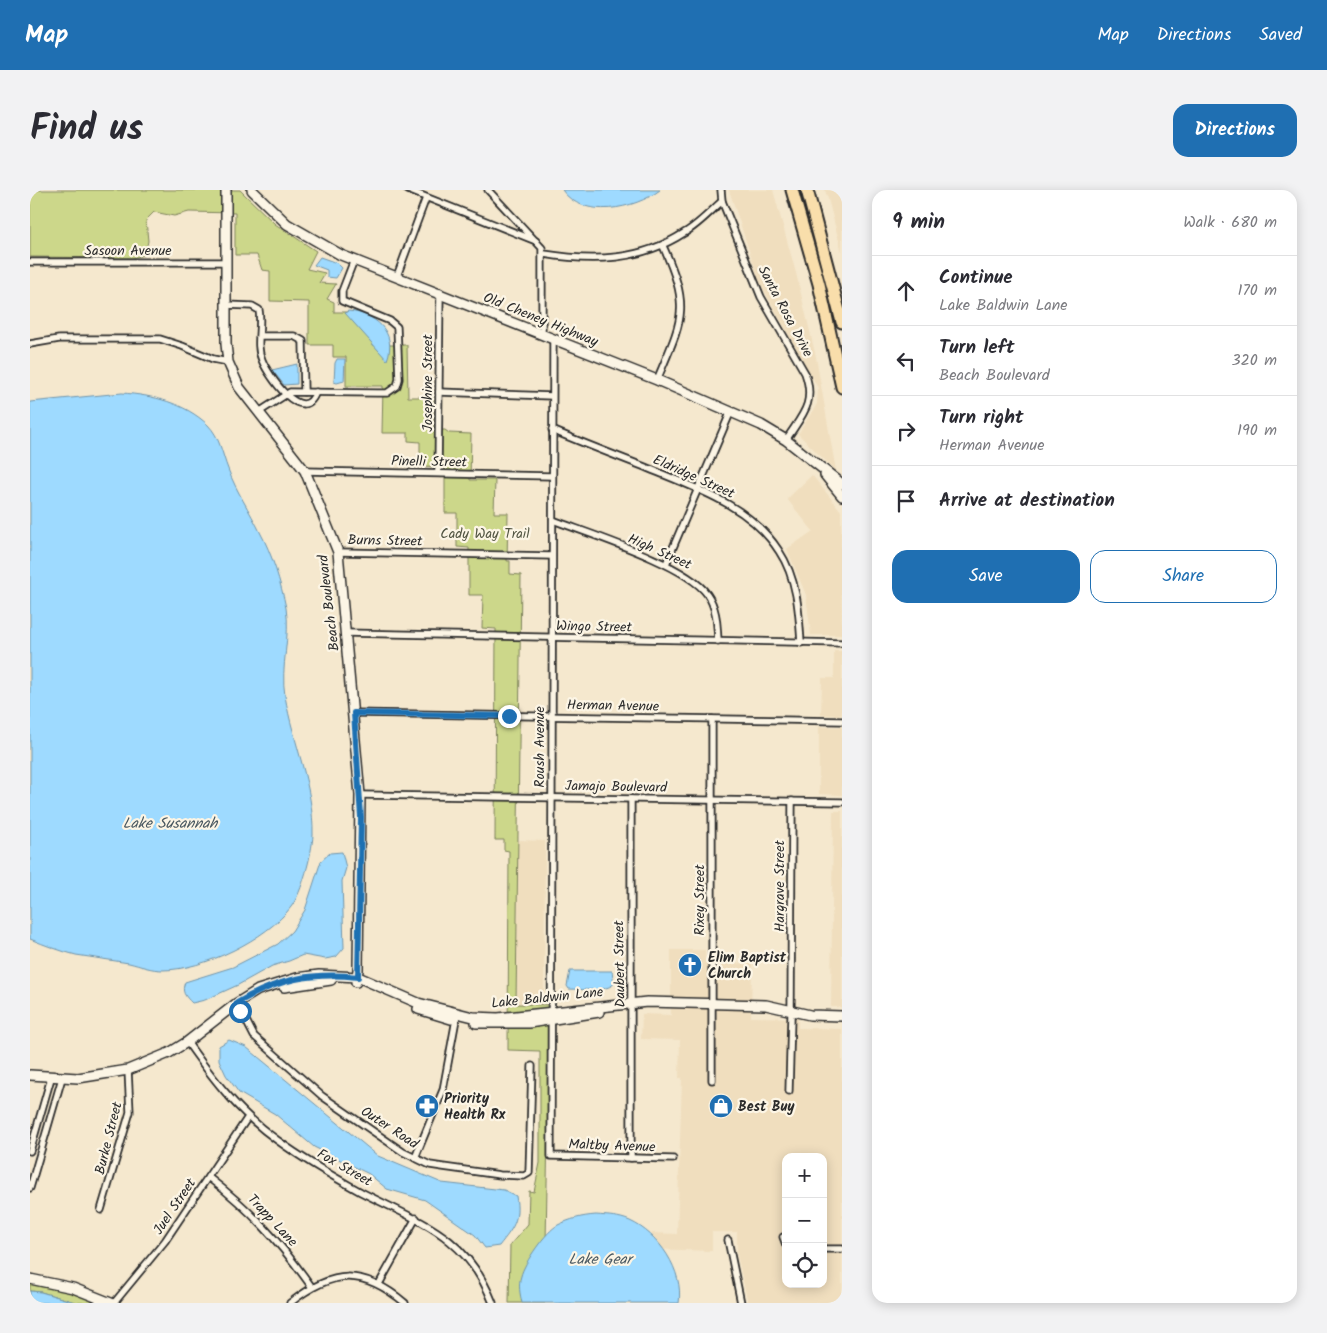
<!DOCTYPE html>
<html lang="en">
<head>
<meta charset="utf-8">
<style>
	body { margin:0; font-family:Kalam,sans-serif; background:#f2f2f3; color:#2b2b33 }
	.controls { position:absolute; right:15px; bottom:15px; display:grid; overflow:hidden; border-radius:10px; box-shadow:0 2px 12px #0003 }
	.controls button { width:45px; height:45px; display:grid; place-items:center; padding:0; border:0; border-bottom:1px solid #e1e1e2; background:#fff; color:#2b2b33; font:25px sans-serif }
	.stop { position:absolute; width:15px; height:15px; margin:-11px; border:4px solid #1f6fb2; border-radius:50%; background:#fff }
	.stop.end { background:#1f6fb2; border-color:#fff; box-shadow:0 1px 5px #0008 }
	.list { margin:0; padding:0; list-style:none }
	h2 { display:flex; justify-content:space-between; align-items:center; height:65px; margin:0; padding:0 20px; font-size:21px }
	h2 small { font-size:16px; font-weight:400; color:#7c7c81 }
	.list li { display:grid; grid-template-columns:32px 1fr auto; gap:15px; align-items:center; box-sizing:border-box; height:70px; padding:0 20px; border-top:1px solid #e1e1e2 }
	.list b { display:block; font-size:19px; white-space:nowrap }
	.list p { margin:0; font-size:16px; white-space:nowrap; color:#7c7c81 }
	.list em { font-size:16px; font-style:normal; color:#7c7c81 }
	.actions { display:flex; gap:10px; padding:15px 20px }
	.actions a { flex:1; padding:11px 0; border:1px solid #1f6fb2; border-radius:15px; text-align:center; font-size:18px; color:#1f6fb2 }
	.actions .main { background:#1f6fb2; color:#fff }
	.icon { flex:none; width:28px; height:28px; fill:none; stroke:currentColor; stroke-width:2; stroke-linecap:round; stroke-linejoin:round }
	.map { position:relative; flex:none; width:812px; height:1113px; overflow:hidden; border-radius:15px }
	header { display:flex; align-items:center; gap:30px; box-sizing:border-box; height:70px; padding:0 25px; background:#1f6fb2; color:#fff }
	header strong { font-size:24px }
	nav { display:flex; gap:28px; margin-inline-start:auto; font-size:18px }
	.intro { display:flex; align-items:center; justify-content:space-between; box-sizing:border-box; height:120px; padding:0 30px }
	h1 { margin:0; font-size:35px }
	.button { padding:12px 22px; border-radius:15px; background:#1f6fb2; color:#fff; font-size:18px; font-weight:700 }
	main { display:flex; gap:30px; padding:0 30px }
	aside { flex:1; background:#fff; border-radius:15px; box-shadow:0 2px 12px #0003 }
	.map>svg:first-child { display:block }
	.built { fill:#f0debe; fill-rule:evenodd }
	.green { fill:#ccd78a; stroke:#7c815a }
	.water { fill:#9edaff; stroke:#7094aa }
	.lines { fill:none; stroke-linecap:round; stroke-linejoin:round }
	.street-casing { stroke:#2b2b2b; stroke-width:9 }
	.secondary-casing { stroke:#2b2b2b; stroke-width:12 }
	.highway-casing { stroke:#2b2b2b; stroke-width:15 }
	.street { stroke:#fcf5e5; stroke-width:5.5 }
	.secondary { stroke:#fcf5e5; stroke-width:9 }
	.highway { stroke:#f9deab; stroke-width:11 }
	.route { stroke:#1f6fb2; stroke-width:6 }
	.labels { text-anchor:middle; stroke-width:4.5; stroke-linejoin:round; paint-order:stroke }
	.street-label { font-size:14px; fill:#2b2b2b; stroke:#fcf5e5 }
	.park-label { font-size:14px; fill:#535643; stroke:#fcf5e5 }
	.poi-label { font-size:14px; font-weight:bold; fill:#2b2b2b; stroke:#fcf5e5; text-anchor:start }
	.water-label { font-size:15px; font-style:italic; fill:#485760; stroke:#fcf5e5 }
</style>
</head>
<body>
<header>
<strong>Map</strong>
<nav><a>Map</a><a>Directions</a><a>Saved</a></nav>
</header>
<div class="intro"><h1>Find us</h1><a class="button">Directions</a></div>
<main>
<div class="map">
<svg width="812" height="1113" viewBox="0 0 812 1113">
	<rect width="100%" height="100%" fill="#f5e8ce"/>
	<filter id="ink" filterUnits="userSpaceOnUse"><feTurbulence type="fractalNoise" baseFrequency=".02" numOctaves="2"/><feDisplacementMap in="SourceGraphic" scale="10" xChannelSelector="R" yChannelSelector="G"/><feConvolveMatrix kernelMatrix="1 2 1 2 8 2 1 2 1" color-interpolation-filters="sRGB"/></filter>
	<g filter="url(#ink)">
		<g class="built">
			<path d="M699 0H743L766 83 786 167 806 281 768 244 787 214 788 198 730 93Z"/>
			<path d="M795 0H812V62L798 9Z"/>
			<path d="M782 285 811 321 812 445H781L776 405 757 359 783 341 757 309Z"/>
			<path d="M804 461H812V525H791L792 491V488H804Z"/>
			<path d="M789 537H812V605L789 604Z"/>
			<path d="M803 621H812V817H801Z"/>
			<path d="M487 650 515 651 514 815H486Z"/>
			<path d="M641 760H675V773L722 774 721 827 768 828V838L812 839V1113H718L707 1065V1042H682V1061L621 1059 622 1043 647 1044 652 888H649L650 850 611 849 612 824 641 825ZM756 967H793V1094H756Z"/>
		</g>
		<g class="green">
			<path d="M0 0H210L245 34 286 61 277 79 295 83 289 93 306 94 297 109 304 112V122H340L343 155H377L378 207H403V240H415L419 243 441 244 440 290H465L464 323H478L477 371H480V384L491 385 486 814 520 815 515 1113H479L480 1055 498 1034 499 1001 504 1002 510 973V861L478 860 479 661 474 660V650H465L466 439 452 438 453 405H439V358L427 357V323H415V277L390 276V252L378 251V243H352L353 196H316V167H303V155H279V112L240 111V81L232 80 227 65H205V23L159 22 144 26 124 22 116 30 118 51 115 65 102 68 0 67Z"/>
			<path d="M0 1091 34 1098 76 1113H48L11 1102 0 1101Z"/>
		</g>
		<g class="water">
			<path d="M532 0H630C605 19 553 30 532 0Z"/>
			<path d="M290 67 307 73 312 78 306 88 297 87V80L284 75Z"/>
			<path d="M318 121C344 123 368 142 357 170L315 123Z"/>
			<path d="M307 169H315L314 191 307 193 304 192 305 173Z"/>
			<path d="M267 174V194L254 195 242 180Z"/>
			<path d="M92 203C122 205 155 213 178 235 190 247 192 264 198 279 206 301 220 321 230 342 242 364 251 393 256 418 261 447 250 476 255 506 263 552 284 598 283 645 282 663 272 703 261 717 237 749 173 780 133 780 121 780 111 776 99 773 81 770 64 768 46 765 30 761 15 755 0 749V212Z"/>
			<path d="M312 662 316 678 312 691 314 758 306 767 295 769 273 765 259 771 242 776 208 795 175 810 162 813C155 806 151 802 155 792L203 777 248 754 262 741 275 720 291 671 300 663Z"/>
			<path d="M540 781H582L584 794C573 803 552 799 539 799L537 796Z"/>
			<path d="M199 850 216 857 348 966 412 993 474 1000 486 1006C490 1031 483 1038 469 1056L455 1058 445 1045 395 1010 357 999 339 984 284 957 245 924 209 903 196 885 189 870V856Z"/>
			<path d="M566 1025C578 1026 589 1026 600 1031 629 1044 654 1081 649 1113H492C490 1104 488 1095 491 1086 494 1073 516 1041 528 1035 540 1029 552 1026 566 1025Z"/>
			<path d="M0 1101 11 1102 48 1113H0Z"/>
		</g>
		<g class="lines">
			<g class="street-casing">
				<g id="street">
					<path d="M378 0 506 51"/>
					<path d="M458 0 512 58V145"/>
					<path d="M691 0 692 11 731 107 775 183C786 214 772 225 756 250"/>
					<path d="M514 64C563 72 611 71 654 43 668 35 680 22 692 11"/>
					<path d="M0 72H196"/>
					<path d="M367 86 396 8"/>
					<path d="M196 115 222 116 229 120C232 136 225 155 232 170 238 185 273 237 286 202"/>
					<path d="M230 146H264L273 151 274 202"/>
					<path d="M523 149 521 966 643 969"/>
					<path d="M0 154 29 149H130L152 156 183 169 198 172"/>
					<path d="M627 190C653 128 661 119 633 56"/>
					<path d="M409 202 522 206"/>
					<path d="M229 222 260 202 347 203H357L367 196 369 189 367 137 360 131 312 111V101L324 70"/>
					<path d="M522 240C553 253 584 265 615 277 663 297 720 315 749 361 767 388 769 421 771 453"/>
					<path d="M275 281 522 286"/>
					<path d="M408 283 410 102"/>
					<path d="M523 330C559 344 656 374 677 404 687 418 687 434 688 451"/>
					<path d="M308 362 522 366"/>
					<path d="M636 374 701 221"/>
					<path d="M316 443 812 453"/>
					<path d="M324 523 812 531"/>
					<path d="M682 529V890"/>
					<path d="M330 605 812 612"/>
					<path d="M207 813 224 846 292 906 373 962 400 975 413 977 470 985 494 986 499 983 502 876"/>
					<path d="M157 852C183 889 209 923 247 950 273 969 302 986 331 1002 391 1033 436 1044 463 1113"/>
					<path d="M759 901 761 826 762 611"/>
					<path d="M0 961 21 888"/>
					<path d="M385 968 413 900 427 824"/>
					<path d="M601 968V609"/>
					<path d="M178 987C221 1020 250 1052 281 1096"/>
					<path d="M0 998 32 888"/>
					<path d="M71 1020 100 922 98 880"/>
					<path d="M753 1047 756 1055"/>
					<path d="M698 1050 711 1113"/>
					<path d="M793 1059H812"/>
					<path d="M349 1094 386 1028"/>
					<path d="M84 1113 135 1051 218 927"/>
					<path d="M260 1113C303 1079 333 1078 375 1113"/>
				</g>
			</g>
			<g class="secondary-casing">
				<g id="secondary">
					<path d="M196 0V154L198 172 209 197 275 281 308 362 330 605 328 780 326 792"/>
					<path d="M222 0 257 34 311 65 627 190 731 235 756 250 812 294"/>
					<path d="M795 285 812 306"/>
					<path d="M254 797 301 790"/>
					<path d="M388 819 421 829"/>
					<path d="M446 833H499L569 822"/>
					<path d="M0 885 48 888 98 880 139 863 157 852 207 813 228 800 267 788 289 785 328 787 388 813 443 827 468 828 617 812 736 815 780 825 812 826"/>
					<path d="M0 1089 43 1098 81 1113"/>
				</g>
			</g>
			<g class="highway-casing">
				<g id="highway">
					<path d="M762 0 789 94 812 197"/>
					<path d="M777 0 812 132"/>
				</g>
			</g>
			<use href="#street" class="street"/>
			<use href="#secondary" class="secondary"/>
			<use href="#highway" class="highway"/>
		</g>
	</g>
	<g class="lines" filter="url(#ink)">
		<path class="route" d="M210 821 207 813C248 789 281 782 328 787L331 627 324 523 479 526"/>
	</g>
	<defs>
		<g id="church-disc" transform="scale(1.25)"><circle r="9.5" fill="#1f6fb2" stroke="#fcf5e5"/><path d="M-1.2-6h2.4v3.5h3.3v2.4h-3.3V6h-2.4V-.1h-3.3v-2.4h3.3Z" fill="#fff"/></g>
		<g id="pharmacy-disc" transform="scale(1.25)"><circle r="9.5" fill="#1f6fb2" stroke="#fcf5e5"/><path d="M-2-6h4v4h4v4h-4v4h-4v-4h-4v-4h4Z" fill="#fff"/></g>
		<g id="shop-disc" transform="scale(1.25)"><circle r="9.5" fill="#1f6fb2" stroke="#fcf5e5"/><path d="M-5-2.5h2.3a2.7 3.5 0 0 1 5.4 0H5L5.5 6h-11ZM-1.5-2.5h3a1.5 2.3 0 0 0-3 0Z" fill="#fff"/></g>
	</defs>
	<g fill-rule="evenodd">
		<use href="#church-disc" x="660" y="775"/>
		<use href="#pharmacy-disc" x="397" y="916"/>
		<use href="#shop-disc" x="691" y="916"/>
	</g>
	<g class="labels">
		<g class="street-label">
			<text x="98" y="65">Sasoon Avenue</text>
			<text transform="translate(756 121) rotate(62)" y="5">Santa Rosa Drive</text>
			<text transform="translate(511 129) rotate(22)" y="5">Old Cheney Highway</text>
			<text transform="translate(397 193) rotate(-90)" y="5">Josephine Street</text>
			<text transform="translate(399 271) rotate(1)" y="5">Pinelli Street</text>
			<text transform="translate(664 286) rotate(24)" y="5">Eldridge Street</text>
			<text transform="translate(355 350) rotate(1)" y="5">Burns Street</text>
			<text transform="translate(630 361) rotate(24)" y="5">High Street</text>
			<text transform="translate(298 413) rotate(-97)" y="5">Beach Boulevard</text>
			<text transform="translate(564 436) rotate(1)" y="5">Wingo Street</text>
			<text transform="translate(583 515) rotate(1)" y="5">Herman Avenue</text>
			<text transform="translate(509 557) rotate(-90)" y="5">Roush Avenue</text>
			<text transform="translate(586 596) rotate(1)" y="5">Jamajo Boulevard</text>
			<text transform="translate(749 696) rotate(-90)" y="5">Hargrave Street</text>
			<text transform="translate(669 710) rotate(-90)" y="5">Rixey Street</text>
			<text transform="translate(589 774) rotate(-91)" y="5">Daubert Street</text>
			<text transform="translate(517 807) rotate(-6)" y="5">Lake Baldwin Lane</text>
			<text transform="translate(360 937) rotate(33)" y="5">Outer Road</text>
			<text transform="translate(78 948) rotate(-76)" y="5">Burke Street</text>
			<text transform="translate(582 955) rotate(2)" y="5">Maltby Avenue</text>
			<text transform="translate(315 977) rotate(30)" y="5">Fox Street</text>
			<text transform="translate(144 1016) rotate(-56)" y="5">Juel Street</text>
			<text transform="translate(243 1030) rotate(47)" y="5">Trapp Lane</text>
		</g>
		<g class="park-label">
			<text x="455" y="348">Cady Way Trail</text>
		</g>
		<g class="poi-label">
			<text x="678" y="772">Elim Baptist<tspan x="678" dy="16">Church</tspan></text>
			<text x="414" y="913">Priority<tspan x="414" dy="16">Health Rx</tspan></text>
			<text x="708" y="921">Best Buy</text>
		</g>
		<g class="water-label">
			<text x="140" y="638">Lake Susannah</text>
			<text x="570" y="1074">Lake Gear</text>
		</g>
	</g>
</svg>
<div class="controls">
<button>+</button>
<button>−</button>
<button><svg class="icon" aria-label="locate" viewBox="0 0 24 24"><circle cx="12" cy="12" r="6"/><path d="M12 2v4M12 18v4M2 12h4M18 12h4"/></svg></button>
</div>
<div class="stop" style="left:210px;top:821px"></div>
<div class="stop end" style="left:479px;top:526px"></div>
</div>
<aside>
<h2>9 min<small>Walk · 680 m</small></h2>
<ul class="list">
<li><svg class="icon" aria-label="ahead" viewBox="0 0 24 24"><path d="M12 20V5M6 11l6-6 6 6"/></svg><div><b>Continue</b><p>Lake Baldwin Lane</p></div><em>170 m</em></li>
<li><svg class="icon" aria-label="left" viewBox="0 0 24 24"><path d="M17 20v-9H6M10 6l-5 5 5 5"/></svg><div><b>Turn left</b><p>Beach Boulevard</p></div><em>320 m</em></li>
<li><svg class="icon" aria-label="right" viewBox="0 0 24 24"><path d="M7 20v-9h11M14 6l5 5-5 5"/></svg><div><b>Turn right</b><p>Herman Avenue</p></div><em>190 m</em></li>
<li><svg class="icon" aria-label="arrive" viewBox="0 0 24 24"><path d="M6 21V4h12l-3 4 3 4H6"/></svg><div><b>Arrive at destination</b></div></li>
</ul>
<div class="actions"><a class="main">Save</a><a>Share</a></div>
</aside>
</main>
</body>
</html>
